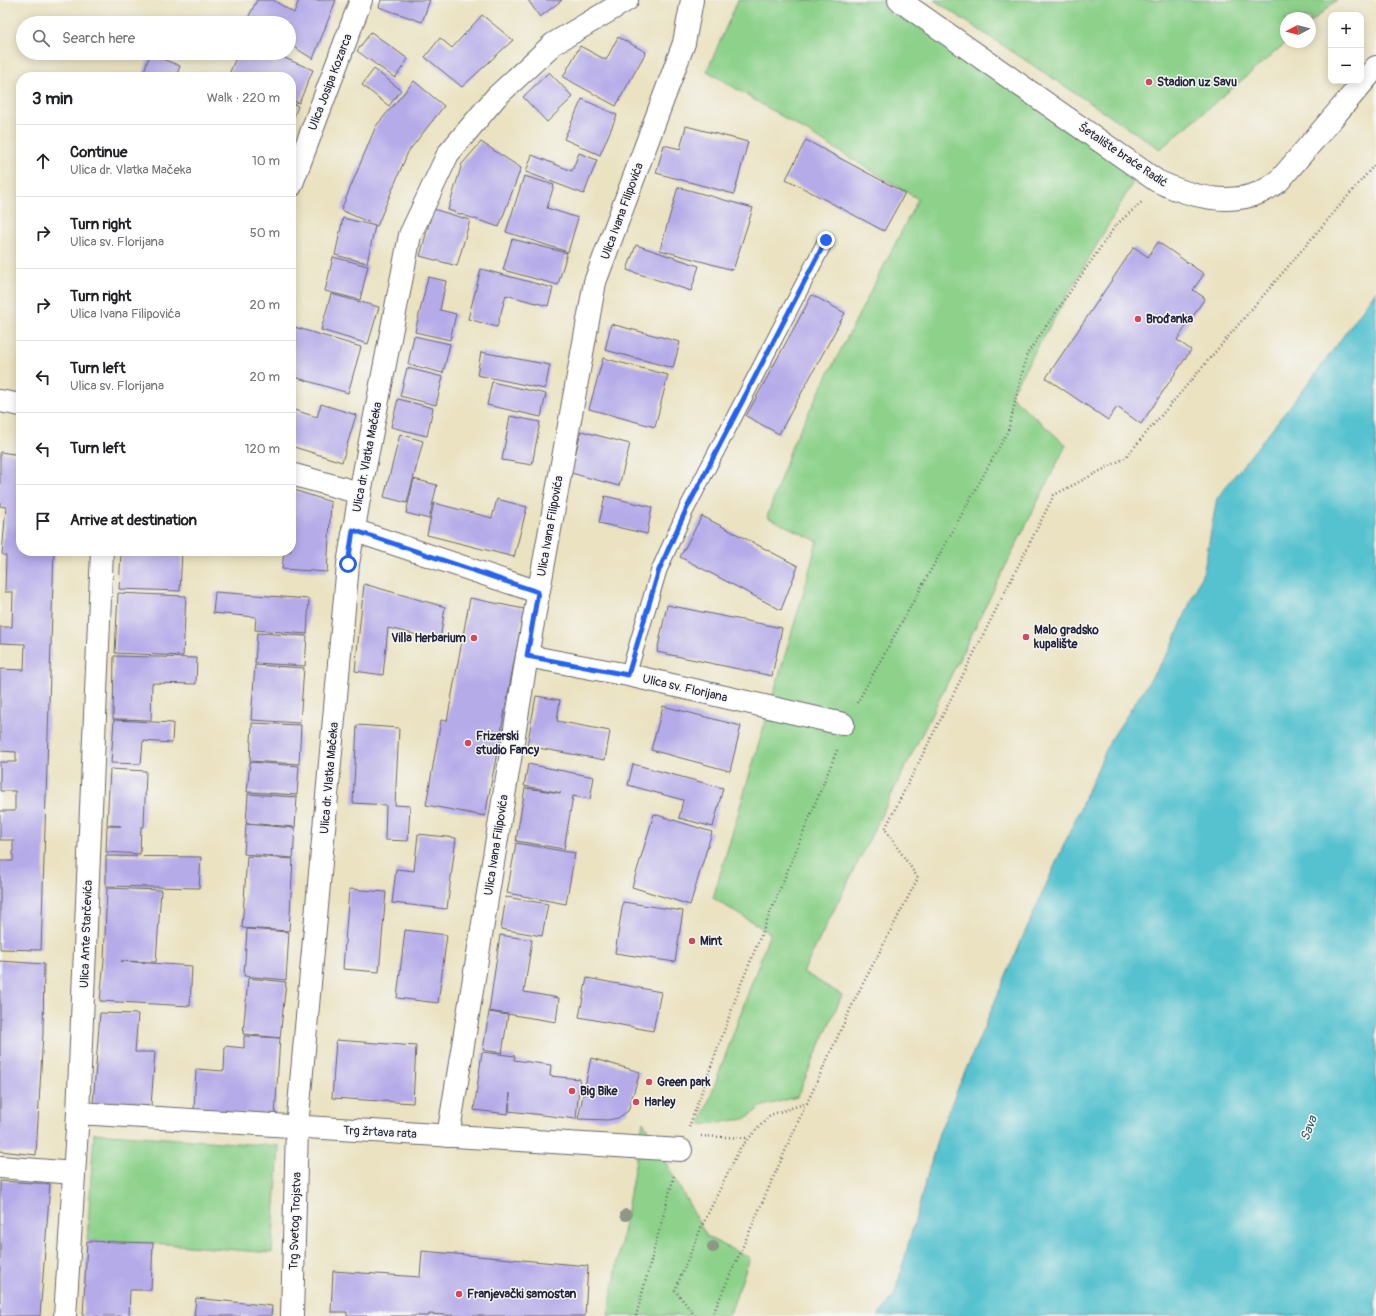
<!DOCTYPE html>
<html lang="en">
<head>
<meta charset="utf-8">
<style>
	body { margin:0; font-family:Pangolin,sans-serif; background:#f6f6f6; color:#202124 }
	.controls { position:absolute; right:12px; top:12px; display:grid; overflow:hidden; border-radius:8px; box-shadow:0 2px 10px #0003 }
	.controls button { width:36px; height:36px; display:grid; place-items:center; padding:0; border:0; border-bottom:1px solid #e0e0e0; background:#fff; color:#202124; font:20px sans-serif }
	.compass { position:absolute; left:1280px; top:12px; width:36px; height:36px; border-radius:50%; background:#fff; box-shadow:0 2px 10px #0003; rotate:263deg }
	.stop { position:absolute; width:12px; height:12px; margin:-9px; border:3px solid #2563eb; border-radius:50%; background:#fff }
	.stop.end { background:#2563eb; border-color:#fff; box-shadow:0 1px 4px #0008 }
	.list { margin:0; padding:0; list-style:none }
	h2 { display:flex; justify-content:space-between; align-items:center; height:52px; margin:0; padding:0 16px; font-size:17px }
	h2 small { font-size:13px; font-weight:400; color:#757577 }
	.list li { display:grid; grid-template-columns:26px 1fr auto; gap:12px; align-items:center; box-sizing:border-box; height:72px; padding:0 16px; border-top:1px solid #e0e0e0 }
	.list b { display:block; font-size:15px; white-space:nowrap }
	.list p { margin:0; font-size:13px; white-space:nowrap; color:#757577 }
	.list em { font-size:13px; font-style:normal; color:#757577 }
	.icon { flex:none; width:22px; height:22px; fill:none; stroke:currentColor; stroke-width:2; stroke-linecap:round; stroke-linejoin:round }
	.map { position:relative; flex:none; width:1376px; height:1316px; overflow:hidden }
	.search { position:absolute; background:#fff; box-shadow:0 2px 10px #0003; left:16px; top:16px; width:280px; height:44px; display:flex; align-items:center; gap:10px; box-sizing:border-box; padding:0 14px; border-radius:22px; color:#757577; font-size:15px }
	.panel { position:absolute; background:#fff; box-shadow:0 2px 10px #0003; left:16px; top:72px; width:280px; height:484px; border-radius:16px }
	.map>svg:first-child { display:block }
	.green { fill:#8dd18b; stroke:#587a63 }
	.water { fill:#56c2cf; stroke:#3c7285 }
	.building { fill:#b5abe9 }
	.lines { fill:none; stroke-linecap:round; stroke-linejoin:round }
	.service-casing { stroke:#68656a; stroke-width:17 }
	.minor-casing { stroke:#68656a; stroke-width:24 }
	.path { stroke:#68656a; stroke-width:2.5; stroke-dasharray:1 3; stroke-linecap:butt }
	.service { stroke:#fff; stroke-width:15 }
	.minor { stroke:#fff; stroke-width:22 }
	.tree { fill:#8e9684 }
	.route { stroke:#2563eb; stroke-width:5 }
	.poi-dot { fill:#d1495b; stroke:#f6f6f2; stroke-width:1.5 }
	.labels { text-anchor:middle; stroke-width:3; stroke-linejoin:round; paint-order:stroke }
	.street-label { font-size:12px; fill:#22223b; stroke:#f6f6f2 }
	.poi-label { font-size:12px; font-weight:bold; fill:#22223b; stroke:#f6f6f2; text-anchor:start }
	.water-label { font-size:13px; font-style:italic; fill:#345a6f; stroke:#f6f6f2 }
</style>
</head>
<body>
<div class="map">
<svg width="1376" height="1316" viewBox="0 0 1376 1316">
	<rect width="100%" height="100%" fill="#f6f6f2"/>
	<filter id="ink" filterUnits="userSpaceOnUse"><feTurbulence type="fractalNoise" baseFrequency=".025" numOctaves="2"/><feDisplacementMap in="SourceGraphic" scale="8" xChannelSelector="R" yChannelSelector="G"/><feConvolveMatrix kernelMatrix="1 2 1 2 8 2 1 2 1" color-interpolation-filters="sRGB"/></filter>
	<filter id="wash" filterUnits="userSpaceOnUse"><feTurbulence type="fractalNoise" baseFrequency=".012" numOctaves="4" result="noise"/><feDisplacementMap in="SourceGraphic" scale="16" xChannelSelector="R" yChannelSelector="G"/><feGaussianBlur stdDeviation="0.9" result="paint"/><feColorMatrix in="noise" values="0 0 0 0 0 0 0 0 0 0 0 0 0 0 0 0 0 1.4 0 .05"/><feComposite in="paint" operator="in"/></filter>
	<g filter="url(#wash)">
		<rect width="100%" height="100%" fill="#eae2c1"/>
		<g class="green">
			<path d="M738 0H885L1140 170 1010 395 1066 445 803 972 842 995 797 1097 763 1106 745 1119 700 1125 770 933 713 898 804 591 817 541 767 517 793 443 918 199 707 71Z"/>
			<path d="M934 0H1337L1310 23V18H1286L1287 42 1160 149Z"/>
			<path d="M643 1121 707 1237 750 1258 729 1316H608Z"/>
			<path d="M94 1133 279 1146 272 1253 153 1243 87 1241Z"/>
		</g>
		<path class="water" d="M1376 291V1316H878L894 1296 939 1133 1010 966 1110 741 1171 648 1204 570 1217 498 1317 372Z"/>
		<g id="blocks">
			<g class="building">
				<path d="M257 0H273L294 13 299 0H336L313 59 289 44V23H256L248 18Z"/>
				<path d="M381 0H430L422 22 379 7Z"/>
				<path d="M528 0H562L540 17Z"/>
				<path d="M482 15 513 40 462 87 425 57 440 38 452 48Z"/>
				<path d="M371 32 408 59 395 78 357 51Z"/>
				<path d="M618 37 646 52 616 106 563 77 580 46 606 60Z"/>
				<path d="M238 53H273L313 70 299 103 291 100V77H236L229 74Z"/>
				<path d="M150 54 180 66 176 77H142Z"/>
				<path d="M374 69 401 90 389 106 362 85Z"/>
				<path d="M549 72 573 97 547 122 523 97Z"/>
				<path d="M414 81 444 106 408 152 377 226 341 210 376 126Z"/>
				<path d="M582 99 617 115 600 155 564 139Z"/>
				<path d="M291 103 298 106 291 125Z"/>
				<path d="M686 126 748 142 734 194 656 173 664 145 680 149Z"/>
				<path d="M806 140 905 193 884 231 786 179Z"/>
				<path d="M481 142 521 168 499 227 448 210 462 164Z"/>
				<path d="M579 153 597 160 584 194 526 172 532 155 572 171Z"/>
				<path d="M524 176 554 185 547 208 578 218 568 252 506 232Z"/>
				<path d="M678 187 753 208 733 270 660 250Z"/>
				<path d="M433 209 470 220 457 266 420 256Z"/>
				<path d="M343 218 375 226 367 263 335 255Z"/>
				<path d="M512 239 567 253 558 285 503 270Z"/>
				<path d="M1158 242 1204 274 1193 290 1205 298 1177 340 1191 350 1141 424 1117 407 1108 420 1046 378 1134 247 1148 257Z"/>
				<path d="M636 245 699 266 691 291 627 270Z"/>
				<path d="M333 257 368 266 360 300 325 291Z"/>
				<path d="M481 269 553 288 548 306 506 295 497 327 468 319Z"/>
				<path d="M428 277 446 281 440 310 456 314 450 340 415 332Z"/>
				<path d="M331 294 379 307 368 344 321 330Z"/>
				<path d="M812 295 845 313 779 434 746 416Z"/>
				<path d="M611 324 680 342 673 368 605 350Z"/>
				<path d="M291 326 361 347 348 393 291 376Z"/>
				<path d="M414 336 450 344 443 373 408 364Z"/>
				<path d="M481 352 550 365 545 389 477 375Z"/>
				<path d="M603 358 668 375 655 427 589 409Z"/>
				<path d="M407 368 443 377 436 405 400 396Z"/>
				<path d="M492 382 546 394 541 417 487 405Z"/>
				<path d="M398 399 433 408 427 436 391 427Z"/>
				<path d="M321 404 356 415 342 462 291 446V409L317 417Z"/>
				<path d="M510 416 540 422 532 465 502 460Z"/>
				<path d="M581 431 630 444 619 486 571 473Z"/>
				<path d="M400 434 423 441 407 503 384 497Z"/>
				<path d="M0 452 21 455V551H54L41 950 0 949V861H13V840H0V811H15V791H0V762H16V752L0 751V669L24 670 25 644 0 643V627H12L13 592H5L6 556 2 554 6 507 0 506Z"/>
				<path d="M414 479 437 485 429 519 406 513Z"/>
				<path d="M291 489 331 502 327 572 282 569 284 551H291Z"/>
				<path d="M605 496 652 507 647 534 599 523Z"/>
				<path d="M497 499 527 507 514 557 427 535 434 503 492 518Z"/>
				<path d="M702 516 798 566 781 610 680 557Z"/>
				<path d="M121 551H182L180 591 119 589Z"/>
				<path d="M364 584 445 607 440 640 388 628 383 675 355 671Z"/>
				<path d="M215 592 309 599 307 634 255 630 256 617 213 613Z"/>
				<path d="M118 593 186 596 183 656 115 653Z"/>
				<path d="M470 598 524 609 485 816 426 805 441 720 447 721Z"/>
				<path d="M667 605 782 628 772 676 657 652Z"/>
				<path d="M257 633 307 636 305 666 255 663Z"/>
				<path d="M114 656 197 658 196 684 152 683 151 720 113 719Z"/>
				<path d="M255 665 304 668 300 723 251 720Z"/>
				<path d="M536 696 560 700 557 721 610 731 605 760 527 746Z"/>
				<path d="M663 706 741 726 730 771 651 750Z"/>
				<path d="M114 720 173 723 172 743 143 741 141 764 111 763Z"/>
				<path d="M252 723 301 725 299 764 250 761Z"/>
				<path d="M357 725 399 728 395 805 410 806 408 841 385 840 386 805 353 803Z"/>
				<path d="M250 762 299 766 297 795 247 792Z"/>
				<path d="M528 764 594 777 590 799 573 796 564 849 516 841 525 788 561 793 524 786Z"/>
				<path d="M633 764 723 788 713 827 679 818 683 800 628 785Z"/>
				<path d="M110 769 146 771 144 827H141L140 854 106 852 107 826H121L107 825Z"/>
				<path d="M248 794 297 797 295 827 246 823Z"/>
				<path d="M654 814 712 832 690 905 632 887Z"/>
				<path d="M246 824 295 828 293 858 244 854Z"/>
				<path d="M418 834 456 838 447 909 392 903 396 869 414 871Z"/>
				<path d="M516 843 575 853 566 904 507 893Z"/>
				<path d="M106 856 201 857 199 888 106 886Z"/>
				<path d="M247 856 293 859 289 931 242 928Z"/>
				<path d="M107 888 161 890 156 962 121 961 192 966 190 1006 100 1001 104 960Z"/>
				<path d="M349 889 386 892 379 972 343 969Z"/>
				<path d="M506 897 548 904 542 936 501 929Z"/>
				<path d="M623 902 683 911 675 962 615 953Z"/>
				<path d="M247 929 289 932 286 980 244 976Z"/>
				<path d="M405 930 447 935 438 1003 397 998Z"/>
				<path d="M500 935 532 940 524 992 559 998 556 1022 489 1011Z"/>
				<path d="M0 961 44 964 43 1034 36 1155 0 1151Z"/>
				<path d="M248 978 286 982 280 1038 243 1034Z"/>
				<path d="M587 978 661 992 653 1031 579 1017Z"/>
				<path d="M489 1012 508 1015 502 1053 483 1050Z"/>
				<path d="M100 1013 138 1014 135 1052H155L151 1106 93 1104Z"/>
				<path d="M244 1036 280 1038 275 1116 194 1110 196 1069 224 1071 225 1046 244 1048Z"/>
				<path d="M336 1040 416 1046 413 1103 332 1098Z"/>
				<path d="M482 1052 515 1056 514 1060 551 1065 550 1076 580 1079 576 1119 509 1111 510 1093 508 1114 474 1110Z"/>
				<path d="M591 1058 640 1072 628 1111 618 1118 608 1120 578 1119Z"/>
				<path d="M0 1181 50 1184 40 1316H0Z"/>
				<path d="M87 1241 153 1243 151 1290H130L129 1316H83Z"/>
				<path d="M422 1251 588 1266 585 1316H464L429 1314V1316H347V1312H331L333 1271 420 1277Z"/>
				<path d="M196 1298 272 1306 271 1316H194Z"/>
			</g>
		</g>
	</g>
	<g filter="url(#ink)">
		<use href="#blocks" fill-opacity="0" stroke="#68656a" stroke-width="1"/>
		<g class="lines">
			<g class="service-casing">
				<path id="service" d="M628 675 659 570 686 510 826 240"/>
			</g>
			<g class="minor-casing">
				<g id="minor">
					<path d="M899 0 1157 181C1187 195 1226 206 1259 193 1266 190 1272 186 1278 182L1376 67"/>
					<path d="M291 186 361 0"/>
					<path d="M0 401 21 405"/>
					<path d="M291 474 360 493"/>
					<path d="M353 530 538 592"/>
					<path d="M527 656 628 675 843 724"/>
					<path d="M78 1113 681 1150"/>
					<path d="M448 1136 527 656 595 282 684 43 692 0"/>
					<path d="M0 1167 74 1173"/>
					<path d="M65 1316 78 1113 102 551"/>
					<path d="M292 1316 297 1127 348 564 360 493 410 235 448 154 496 97 553 44 627 0"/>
				</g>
			</g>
			<g class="path">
				<path d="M857 703 1008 431 1027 354 1116 225 1143 201"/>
				<path d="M689 1127 741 984 838 748"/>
				<path d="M701 1136 748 1138"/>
				<path d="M636 1316 674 1176"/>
				<path d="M695 1316 675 1290 702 1226 740 1148 770 1115 807 1103 855 999 918 878 885 829 1054 495 1125 458 1376 163"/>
				<path d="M712 1316 806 1104"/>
			</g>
			<use href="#service" class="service"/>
			<use href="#minor" class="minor"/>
		</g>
		<g class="tree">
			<circle cx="626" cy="1215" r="6"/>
			<circle cx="713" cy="1247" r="6"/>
		</g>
	</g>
	<g class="lines" filter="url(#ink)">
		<path class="route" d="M348 564 353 530 538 592 527 656 628 675 659 570 686 510 826 240"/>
	</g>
	<g class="poi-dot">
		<circle cx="1149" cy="82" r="4"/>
		<circle cx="1138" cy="319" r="4"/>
		<circle cx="1026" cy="637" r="4"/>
		<circle cx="474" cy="638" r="4"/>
		<circle cx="468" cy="743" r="4"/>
		<circle cx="692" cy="941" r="4"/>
		<circle cx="649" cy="1082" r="4"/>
		<circle cx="572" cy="1091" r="4"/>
		<circle cx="636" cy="1102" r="4"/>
		<circle cx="459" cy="1294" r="4"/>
	</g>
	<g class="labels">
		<g class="street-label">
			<text transform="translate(330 82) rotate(-69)" y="4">Ulica Josipa Kozarca</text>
			<text transform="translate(1123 155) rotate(34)" y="4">Šetalište braće Radić</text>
			<text transform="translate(622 211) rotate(-70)" y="4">Ulica Ivana Filipovića</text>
			<text transform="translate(367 457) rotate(-79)" y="4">Ulica dr. Vlatka Mačeka</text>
			<text transform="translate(550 526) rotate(-80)" y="4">Ulica Ivana Filipovića</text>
			<text transform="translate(685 688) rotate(13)" y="4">Ulica sv. Florijana</text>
			<text transform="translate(329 778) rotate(-85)" y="4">Ulica dr. Vlatka Mačeka</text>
			<text transform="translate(496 845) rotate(-81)" y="4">Ulica Ivana Filipovića</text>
			<text transform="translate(86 934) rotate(-88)" y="4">Ulica Ante Starčevića</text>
			<text transform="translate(380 1132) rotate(3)" y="4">Trg žrtava rata</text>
			<text transform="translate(295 1221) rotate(-88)" y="4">Trg Svetog Trojstva</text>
		</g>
		<g class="poi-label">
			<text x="1157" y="86">Stadion uz Savu</text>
			<text x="1146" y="323">Brođanka</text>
			<text x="1034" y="634">Malo gradsko<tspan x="1034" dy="14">kupalište</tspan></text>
			<text x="466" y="642" text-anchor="end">Villa Herbarium</text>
			<text x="476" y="740">Frizerski<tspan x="476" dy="14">studio Fancy</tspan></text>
			<text x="700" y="945">Mint</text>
			<text x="657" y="1086">Green park</text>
			<text x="580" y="1095">Big Bike</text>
			<text x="644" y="1106">Harley</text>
			<text x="467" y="1298">Franjevački samostan</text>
		</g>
		<g class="water-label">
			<text transform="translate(1308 1128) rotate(-70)" y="5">Sava</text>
		</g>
	</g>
</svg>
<div class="controls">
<button>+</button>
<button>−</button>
</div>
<svg class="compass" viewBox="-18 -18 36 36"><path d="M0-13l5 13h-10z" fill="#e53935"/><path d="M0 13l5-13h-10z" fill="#757577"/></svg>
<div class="stop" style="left:348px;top:564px"></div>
<div class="stop end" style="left:826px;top:240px"></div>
<div class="search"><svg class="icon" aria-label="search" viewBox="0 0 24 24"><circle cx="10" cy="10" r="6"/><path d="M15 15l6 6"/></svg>Search here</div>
<section class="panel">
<h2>3 min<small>Walk · 220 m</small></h2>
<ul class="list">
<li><svg class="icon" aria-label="ahead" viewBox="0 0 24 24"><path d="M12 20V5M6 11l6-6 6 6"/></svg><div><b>Continue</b><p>Ulica dr. Vlatka Mačeka</p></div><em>10 m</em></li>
<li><svg class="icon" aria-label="right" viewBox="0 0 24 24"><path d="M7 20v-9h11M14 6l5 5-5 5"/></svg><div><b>Turn right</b><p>Ulica sv. Florijana</p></div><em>50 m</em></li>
<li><svg class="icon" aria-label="right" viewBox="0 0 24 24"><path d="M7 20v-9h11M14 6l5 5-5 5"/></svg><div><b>Turn right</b><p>Ulica Ivana Filipovića</p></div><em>20 m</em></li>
<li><svg class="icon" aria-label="left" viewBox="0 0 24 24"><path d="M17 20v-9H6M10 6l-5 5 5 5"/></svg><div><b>Turn left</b><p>Ulica sv. Florijana</p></div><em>20 m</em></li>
<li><svg class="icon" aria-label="left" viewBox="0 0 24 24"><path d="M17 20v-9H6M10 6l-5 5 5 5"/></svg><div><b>Turn left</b></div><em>120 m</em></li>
<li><svg class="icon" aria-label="arrive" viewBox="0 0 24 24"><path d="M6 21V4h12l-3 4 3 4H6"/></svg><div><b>Arrive at destination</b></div></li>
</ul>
</section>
</div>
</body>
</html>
